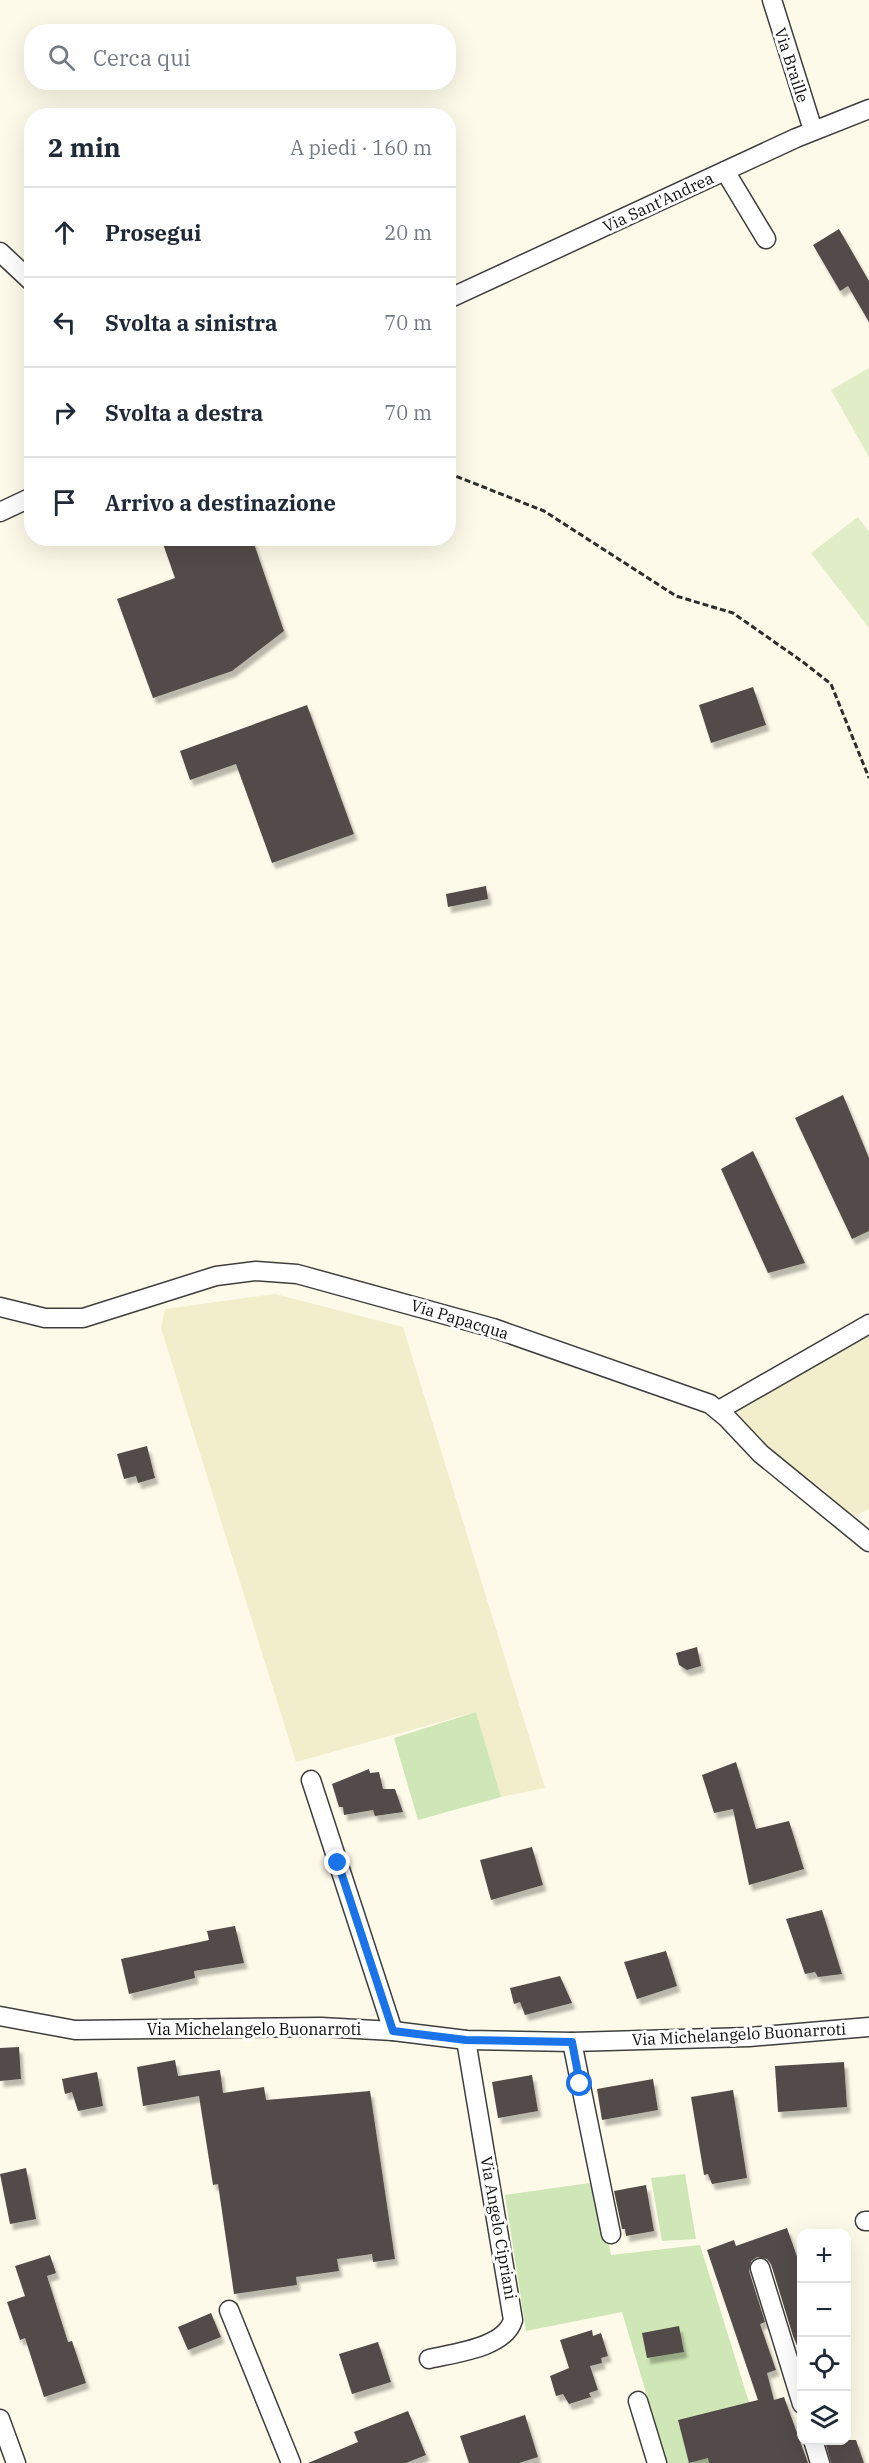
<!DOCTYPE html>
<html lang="it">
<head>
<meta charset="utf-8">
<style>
	body { margin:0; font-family:"IBM Plex Serif",serif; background:#f2f2f3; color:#1f2937 }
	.controls { position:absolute; right:18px; bottom:18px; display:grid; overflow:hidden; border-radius:12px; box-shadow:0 6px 24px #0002 }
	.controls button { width:54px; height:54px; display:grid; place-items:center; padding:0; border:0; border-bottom:2px solid #e0e1e3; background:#fff; color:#1f2937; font:30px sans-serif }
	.stop { position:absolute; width:18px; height:18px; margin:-14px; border:4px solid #1a73e8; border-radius:50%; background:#fff }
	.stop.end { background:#1a73e8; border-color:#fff; box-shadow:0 2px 6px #0008 }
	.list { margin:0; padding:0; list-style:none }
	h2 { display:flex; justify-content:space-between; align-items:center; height:78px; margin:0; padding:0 24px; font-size:26px }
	h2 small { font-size:20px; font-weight:400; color:#747a83 }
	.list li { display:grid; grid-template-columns:39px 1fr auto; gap:18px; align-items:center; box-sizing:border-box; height:90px; padding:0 24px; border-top:2px solid #e0e1e3 }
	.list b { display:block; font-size:22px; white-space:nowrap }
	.list em { font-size:20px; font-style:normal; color:#747a83 }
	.icon { flex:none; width:33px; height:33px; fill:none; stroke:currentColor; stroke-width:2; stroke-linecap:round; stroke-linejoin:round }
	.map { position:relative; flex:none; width:869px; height:2463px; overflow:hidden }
	.search { position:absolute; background:#fff; box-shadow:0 6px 24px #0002; left:24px; top:24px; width:432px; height:66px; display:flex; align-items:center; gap:15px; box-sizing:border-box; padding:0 21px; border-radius:24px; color:#747a83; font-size:22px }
	.panel { position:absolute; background:#fff; box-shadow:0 6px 24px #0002; left:24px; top:108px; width:432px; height:438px; border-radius:24px }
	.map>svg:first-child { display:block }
	.farmland { fill:#f2eecb }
	.green { fill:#cfe6b6 }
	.pitch { fill:#e1edc7 }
	.building { fill:#534c48; filter:url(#shadow) }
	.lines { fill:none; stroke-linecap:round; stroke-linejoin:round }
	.minor-casing { stroke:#3e3e3e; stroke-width:21 }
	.path { stroke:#2d2d2d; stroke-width:3; stroke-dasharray:6 3; stroke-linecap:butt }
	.minor { stroke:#fff; stroke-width:18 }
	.route { stroke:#1a73e8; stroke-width:8 }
	.labels { text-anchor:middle; stroke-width:6; stroke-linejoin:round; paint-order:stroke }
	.street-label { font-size:16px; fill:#0b0b0b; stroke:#fff }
</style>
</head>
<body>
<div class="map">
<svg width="869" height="2463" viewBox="0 0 869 2463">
	<defs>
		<filter id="shadow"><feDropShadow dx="3.5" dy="6" stdDeviation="1.5" flood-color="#0004"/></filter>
	</defs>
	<rect width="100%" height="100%" fill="#fefae9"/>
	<g class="farmland">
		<path d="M275 1294 403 1327 545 1788 501 1797 476 1712 296 1762 161 1328 165 1309Z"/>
		<path d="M869 1331V1509L850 1518 824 1490 759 1444 734 1407Z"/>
	</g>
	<g class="green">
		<path d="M476 1712 501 1797 418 1820 394 1738Z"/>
		<path d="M685 2174 696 2239 662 2241 651 2178Z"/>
		<path d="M597 2182 611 2255 700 2245 768 2463H667L622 2312 526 2331 505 2195Z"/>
	</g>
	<g class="pitch">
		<path d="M869 368V457L831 390Z"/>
		<path d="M858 517 869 532V628L811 553Z"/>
	</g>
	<g class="building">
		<path d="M839 229 869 281V322L848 286 840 291 813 245Z"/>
		<path d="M161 538H252L284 631 232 671 153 698 117 599 175 578Z"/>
		<path d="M753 687 766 725 711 743 699 705Z"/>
		<path d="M307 705 354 834 272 863 236 764 190 780 180 751Z"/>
		<path d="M486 886 488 899 448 907 446 894Z"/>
		<path d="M843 1095 869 1158V1231L852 1239 795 1118Z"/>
		<path d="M753 1151 805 1263 768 1273 721 1169Z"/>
		<path d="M147 1446 155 1478 138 1483 136 1476 124 1479 117 1454Z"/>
		<path d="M697 1647 701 1666 687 1670 679 1665 676 1653Z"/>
		<path d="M736 1762 756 1829 789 1821 804 1869 749 1885 733 1809 714 1813 702 1775Z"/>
		<path d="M369 1769 370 1773 379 1772 383 1789H395L403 1812 375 1816 373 1810 344 1815 343 1807H339L332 1784Z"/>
		<path d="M532 1847 543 1885 491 1900 480 1860Z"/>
		<path d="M822 1910 842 1974 818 1977 815 1972 805 1974 786 1919Z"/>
		<path d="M235 1926 244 1963 194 1971 195 1978 129 1994 121 1959 209 1940 207 1931Z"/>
		<path d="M666 1951 677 1986 637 1999 624 1962Z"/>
		<path d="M560 1976 572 2003 525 2015 520 2002 514 2004 510 1988Z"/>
		<path d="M19 2047 21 2079 0 2081V2048Z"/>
		<path d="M175 2060 178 2076 220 2070 223 2093 264 2087 266 2100 370 2091 395 2259 373 2262 372 2254 337 2259 339 2271 296 2277 297 2285 234 2294 218 2184 213 2185 199 2096 143 2106 137 2067Z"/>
		<path d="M844 2062 847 2107 778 2112 775 2066Z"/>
		<path d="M97 2072 103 2106 78 2111 72 2092 65 2094 62 2079Z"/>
		<path d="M532 2075 538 2111 498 2118 492 2082Z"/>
		<path d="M653 2079 658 2110 602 2120 597 2089Z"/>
		<path d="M733 2090 747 2178 712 2184 708 2174 704 2175 691 2097Z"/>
		<path d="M26 2168 36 2219 10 2224 0 2174Z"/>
		<path d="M646 2185 654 2231 626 2236 625 2229H622L614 2191Z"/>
		<path d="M787 2228 801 2268V2355L793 2336 771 2264 767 2259 757 2257 751 2261 749 2271 765 2322 760 2324 776 2370 767 2373 774 2400 784 2397 808 2463H709L708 2458 689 2463 678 2420 758 2400 707 2250 734 2240 736 2246Z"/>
		<path d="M50 2255 56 2273 47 2276 68 2342 72 2341 86 2383 44 2397 25 2338 20 2340 7 2302 25 2296 15 2266Z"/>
		<path d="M211 2313 221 2337 188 2350 178 2327Z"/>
		<path d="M679 2326 684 2352 647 2358 642 2333Z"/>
		<path d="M592 2330 593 2336 601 2333 608 2356 601 2358 602 2363 590 2366 598 2390 589 2393 591 2397 569 2404 563 2394 556 2396 550 2376 569 2368 560 2340Z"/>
		<path d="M378 2342 391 2382 352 2394 339 2354Z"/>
		<path d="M408 2411 426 2455 406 2463H308L358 2442 354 2432Z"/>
		<path d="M525 2415 538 2457 519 2463H469L460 2436Z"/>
		<path d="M830 2440H856L864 2463H831L825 2442Z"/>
	</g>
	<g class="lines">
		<g class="minor-casing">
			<g id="minor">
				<path d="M772 0 813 130"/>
				<path d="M725 171 766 239"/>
				<path d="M0 252 32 282"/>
				<path d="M448 299 796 138 869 109"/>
				<path d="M0 512 32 497"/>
				<path d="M0 1307 45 1318H83L216 1276 256 1271 297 1274 493 1328 710 1404 727 1418 761 1454 869 1542"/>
				<path d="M719 1410 869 1324"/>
				<path d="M311 1780 393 2031"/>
				<path d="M0 2016 75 2030 321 2027 393 2031 466 2040 572 2042 749 2037 869 2027"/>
				<path d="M572 2042 611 2234"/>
				<path d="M865 2221H869"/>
				<path d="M760 2268 802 2404"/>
				<path d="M229 2310 291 2463"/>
				<path d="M429 2359C454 2353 505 2348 513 2320L466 2040"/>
				<path d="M638 2401 657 2463"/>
				<path d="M0 2419 16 2463"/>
				<path d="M813 2440 820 2463"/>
			</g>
		</g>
		<path class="path" d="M448 473 544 511 676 596 733 613 803 662 831 684 869 778"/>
		<use href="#minor" class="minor"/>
	</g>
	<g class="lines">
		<path class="route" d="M338 1863 393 2031 466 2040 572 2042 580 2084"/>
	</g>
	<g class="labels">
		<g class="street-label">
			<text transform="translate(792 65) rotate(72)" y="6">Via Braille</text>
			<text transform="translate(658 202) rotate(-25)" y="6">Via Sant'Andrea</text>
			<text transform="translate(460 1319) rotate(17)" y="6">Via Papacqua</text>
			<text x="254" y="2035">Via Michelangelo Buonarroti</text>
			<text transform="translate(739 2034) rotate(-3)" y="6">Via Michelangelo Buonarroti</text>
			<text transform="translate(499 2228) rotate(80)" y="6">Via Angelo Cipriani</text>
		</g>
	</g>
</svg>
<div class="controls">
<button>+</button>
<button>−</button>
<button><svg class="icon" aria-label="locate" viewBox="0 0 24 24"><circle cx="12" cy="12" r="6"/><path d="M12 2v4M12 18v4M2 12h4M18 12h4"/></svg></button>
<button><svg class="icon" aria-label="layers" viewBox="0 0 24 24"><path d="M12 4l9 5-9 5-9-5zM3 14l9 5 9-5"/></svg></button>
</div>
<div class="stop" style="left:580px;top:2084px"></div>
<div class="stop end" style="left:338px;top:1863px"></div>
<div class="search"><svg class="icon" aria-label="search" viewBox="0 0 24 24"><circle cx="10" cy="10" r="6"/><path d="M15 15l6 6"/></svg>Cerca qui</div>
<section class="panel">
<h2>2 min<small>A piedi · 160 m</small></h2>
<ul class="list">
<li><svg class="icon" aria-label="ahead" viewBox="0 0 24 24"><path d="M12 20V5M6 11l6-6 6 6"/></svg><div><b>Prosegui</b></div><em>20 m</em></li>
<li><svg class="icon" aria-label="left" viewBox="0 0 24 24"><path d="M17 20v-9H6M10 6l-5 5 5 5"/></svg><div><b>Svolta a sinistra</b></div><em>70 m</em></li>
<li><svg class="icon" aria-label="right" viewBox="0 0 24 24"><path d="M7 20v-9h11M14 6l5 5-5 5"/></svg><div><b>Svolta a destra</b></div><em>70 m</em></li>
<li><svg class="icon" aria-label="arrive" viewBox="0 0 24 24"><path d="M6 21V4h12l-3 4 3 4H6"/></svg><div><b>Arrivo a destinazione</b></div></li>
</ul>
</section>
</div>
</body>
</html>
